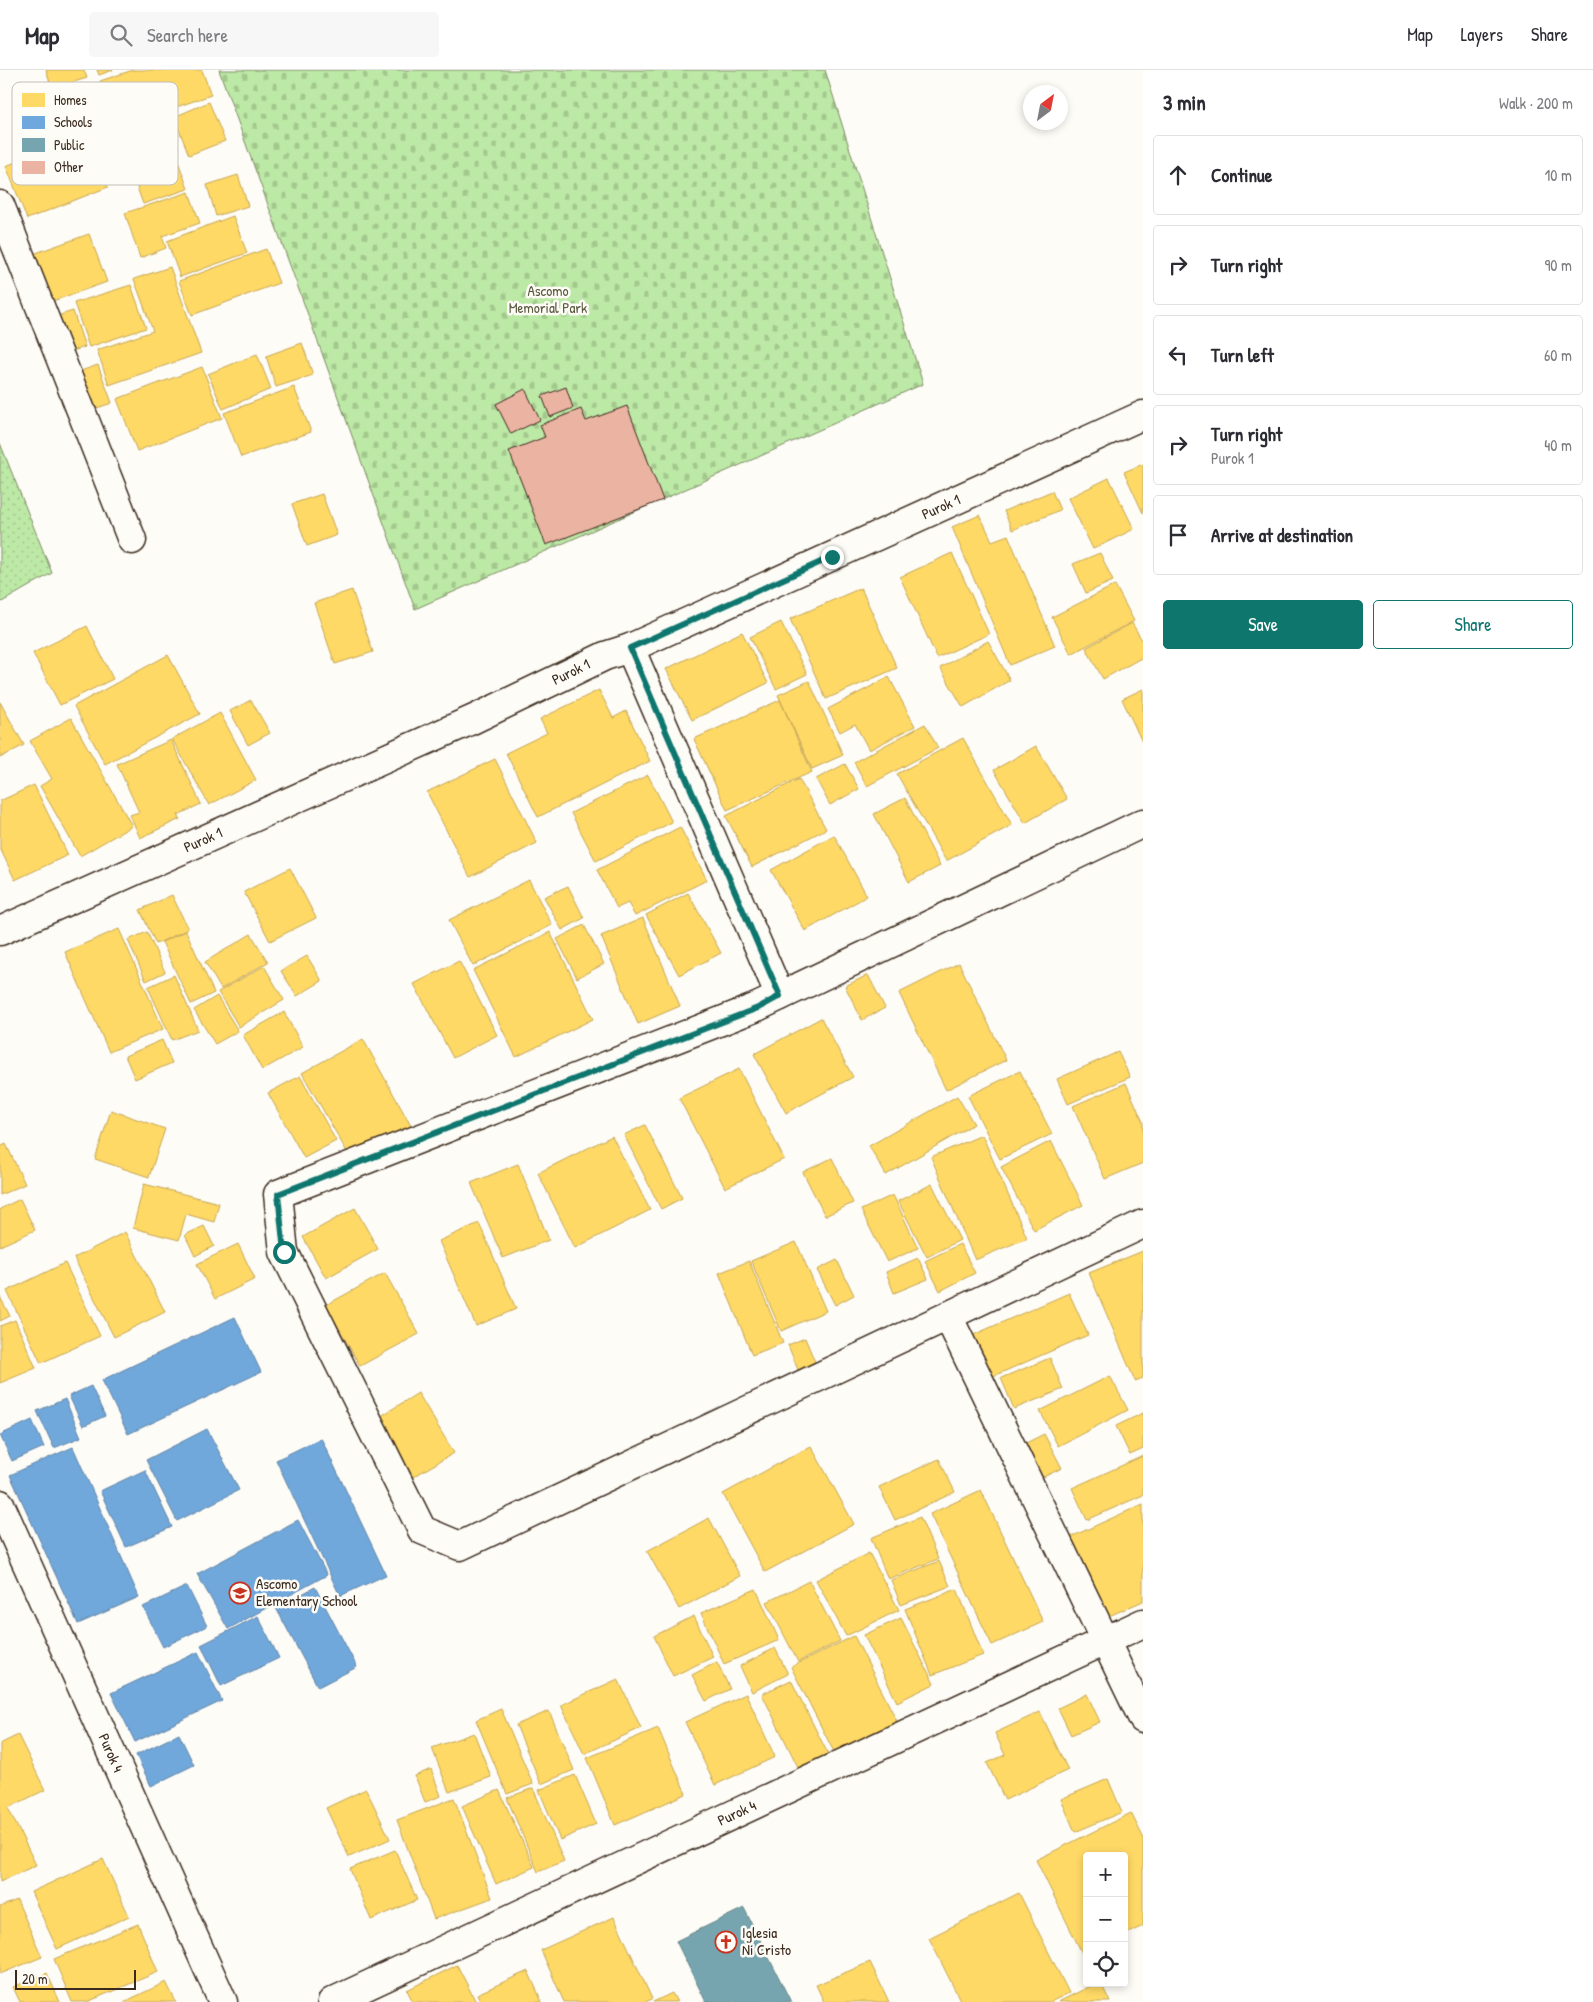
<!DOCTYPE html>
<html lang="en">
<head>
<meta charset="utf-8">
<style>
	body { margin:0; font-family:"Patrick Hand",sans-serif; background:#f7f7f7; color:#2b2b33 }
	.controls { position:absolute; right:15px; bottom:15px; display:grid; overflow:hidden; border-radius:5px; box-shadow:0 2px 8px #0003 }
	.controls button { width:45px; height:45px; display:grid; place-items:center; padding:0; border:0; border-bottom:1px solid #e1e1e2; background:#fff; color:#2b2b33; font:25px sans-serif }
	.compass { position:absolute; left:1023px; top:15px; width:45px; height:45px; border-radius:50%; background:#fff; box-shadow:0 2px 8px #0003; rotate:32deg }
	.scale { position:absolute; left:15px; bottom:12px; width:121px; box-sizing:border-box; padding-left:5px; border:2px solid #3b2a1e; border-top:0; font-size:14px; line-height:18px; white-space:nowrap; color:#3b2a1e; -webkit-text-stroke:4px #fdfcf7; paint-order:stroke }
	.stop { position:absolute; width:15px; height:15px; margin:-11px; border:4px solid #0f766e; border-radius:50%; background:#fff }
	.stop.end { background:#0f766e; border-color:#fff; box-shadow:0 1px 5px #0008 }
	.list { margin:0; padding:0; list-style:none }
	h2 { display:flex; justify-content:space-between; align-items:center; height:65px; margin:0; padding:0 20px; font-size:21px }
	h2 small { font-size:16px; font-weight:400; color:#7c7c81 }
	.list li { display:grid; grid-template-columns:32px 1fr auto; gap:15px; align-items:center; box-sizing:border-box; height:80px; margin:0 10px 10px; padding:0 10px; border:1px solid #e1e1e2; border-radius:5px }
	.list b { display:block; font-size:19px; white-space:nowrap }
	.list p { margin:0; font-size:16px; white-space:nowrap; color:#7c7c81 }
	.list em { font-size:16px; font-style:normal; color:#7c7c81 }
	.actions { display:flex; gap:10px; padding:15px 20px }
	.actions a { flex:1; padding:11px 0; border:1px solid #0f766e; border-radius:5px; text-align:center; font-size:18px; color:#0f766e }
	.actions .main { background:#0f766e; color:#fff }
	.icon { flex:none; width:28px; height:28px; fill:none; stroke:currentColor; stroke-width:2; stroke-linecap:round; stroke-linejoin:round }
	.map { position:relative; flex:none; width:1143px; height:1932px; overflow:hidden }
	header { display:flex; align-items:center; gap:30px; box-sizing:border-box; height:70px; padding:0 25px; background:#fff; border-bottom:1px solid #e1e1e2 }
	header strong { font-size:24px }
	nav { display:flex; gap:28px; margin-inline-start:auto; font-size:18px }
	.search { width:350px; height:45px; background:#f7f7f7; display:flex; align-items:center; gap:12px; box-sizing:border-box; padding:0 18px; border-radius:5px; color:#7c7c81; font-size:19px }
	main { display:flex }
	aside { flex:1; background:#fff }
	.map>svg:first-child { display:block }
	.grass { fill:url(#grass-dots); stroke:#7c8a62 }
	.cemetery { fill:url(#cemetery-stones); stroke:#7c8a62 }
	.homes { fill:#ffd966; stroke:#c4a450 }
	.schools { fill:#6fa8dc; stroke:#5f82a3 }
	.public { fill:#76a5af; stroke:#648084 }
	.building { fill:#ebb3a2; stroke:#3b2a1e }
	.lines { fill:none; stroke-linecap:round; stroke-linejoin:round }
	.minor-casing { stroke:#3b2a1e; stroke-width:31 }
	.minor { stroke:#fdfcf7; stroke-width:28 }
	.route { stroke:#0f766e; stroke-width:6 }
	.labels { text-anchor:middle; stroke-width:5; stroke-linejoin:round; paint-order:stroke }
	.park-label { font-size:15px; fill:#5c5a40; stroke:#fdfcf7 }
	.street-label { font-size:15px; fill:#3b2a1e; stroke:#fdfcf7 }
	.poi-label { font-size:15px; fill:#3b2a1e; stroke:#fdfcf7; text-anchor:start }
	.key { fill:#fdfcf7; stroke:#c3bdb6; stroke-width:1 }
	.key-label { font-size:14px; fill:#3b2a1e }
</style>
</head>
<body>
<header>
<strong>Map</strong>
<div class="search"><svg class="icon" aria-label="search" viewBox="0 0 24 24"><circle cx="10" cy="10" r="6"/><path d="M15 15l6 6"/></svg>Search here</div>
<nav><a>Map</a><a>Layers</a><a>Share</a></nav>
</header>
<main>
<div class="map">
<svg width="1143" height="1932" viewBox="0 0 1143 1932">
	<defs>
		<pattern id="grass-dots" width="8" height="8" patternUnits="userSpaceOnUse" patternTransform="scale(1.25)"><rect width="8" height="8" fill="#bde9a6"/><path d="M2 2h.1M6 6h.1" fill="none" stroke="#a3c88e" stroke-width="1.8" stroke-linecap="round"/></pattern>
		<pattern id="cemetery-stones" width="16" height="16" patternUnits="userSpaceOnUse" patternTransform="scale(1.25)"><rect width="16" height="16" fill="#bde9a6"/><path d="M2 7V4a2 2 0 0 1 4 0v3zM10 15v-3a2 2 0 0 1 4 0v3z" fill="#a3c88e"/></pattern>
	</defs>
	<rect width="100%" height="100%" fill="#fdfcf7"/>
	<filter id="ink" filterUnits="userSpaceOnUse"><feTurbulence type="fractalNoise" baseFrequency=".02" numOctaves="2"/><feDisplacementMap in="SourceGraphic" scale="10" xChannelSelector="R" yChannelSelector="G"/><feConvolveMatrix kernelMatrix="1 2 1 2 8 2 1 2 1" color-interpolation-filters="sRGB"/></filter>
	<g filter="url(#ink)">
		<path class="grass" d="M0 373 52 503 0 533Z"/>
		<path class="cemetery" d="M219 0H825L923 314 415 539Z"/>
		<g class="homes">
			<path d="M46 0H84L87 8 52 19Z"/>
			<path d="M97 0H113L99 5Z"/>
			<path d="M133 0H202L211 25 116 58 100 11Z"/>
			<path d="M209 32 225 71 189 85 174 47Z"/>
			<path d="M86 64 108 117 27 149 6 96Z"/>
			<path d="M178 91 188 119 143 134 133 106Z"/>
			<path d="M238 105 248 136 216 146 207 115Z"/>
			<path d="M189 122 200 153 162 166 166 178 140 188 125 143Z"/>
			<path d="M233 146 247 183 180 207 167 171Z"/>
			<path d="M89 164 107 212 50 232 33 184Z"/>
			<path d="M266 179 279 213 192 245 179 211Z"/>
			<path d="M170 197 201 283 109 315 97 280 153 261 134 209Z"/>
			<path d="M131 215 146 258 89 277 74 233Z"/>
			<path d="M73 241 85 277 60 285 48 249Z"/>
			<path d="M302 273 313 305 276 317 266 286Z"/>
			<path d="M257 284 271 319 223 339 208 304Z"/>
			<path d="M98 295 112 333 82 343 69 305Z"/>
			<path d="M202 297 222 348 137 381 117 329Z"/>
			<path d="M294 317 311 362 241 387 224 343Z"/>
			<path d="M1143 394V443L1124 402Z"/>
			<path d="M1109 408 1134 459 1093 479 1068 428Z"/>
			<path d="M1052 421 1060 440 1012 460 1004 441Z"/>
			<path d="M322 424 337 465 307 476 292 434Z"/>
			<path d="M980 445 992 471 1008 465 1055 576 1010 595 952 457Z"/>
			<path d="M952 483 989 564 937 588 900 507Z"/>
			<path d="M1100 483 1113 511 1086 523 1073 494Z"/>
			<path d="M1115 515 1134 551 1071 584 1052 547Z"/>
			<path d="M861 518 897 598 826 629 790 549Z"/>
			<path d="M352 520 373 582 335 594 314 533Z"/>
			<path d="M781 552 807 604 776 619 750 567Z"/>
			<path d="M1132 553 1143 572V587L1103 609 1086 578Z"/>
			<path d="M87 556 113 609 60 635 33 583Z"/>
			<path d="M742 562 768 613 692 650 666 599Z"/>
			<path d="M988 571 1010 610 963 637 940 598Z"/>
			<path d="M168 585 200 644 105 694 74 636Z"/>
			<path d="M889 607 915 656 869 680 855 654 840 662 828 639Z"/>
			<path d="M809 611 843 685 812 699 778 625Z"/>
			<path d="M1143 619V674L1122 629Z"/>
			<path d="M599 620 613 648 626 641 650 691 538 747 506 683 547 663 540 649Z"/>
			<path d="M251 630 270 663 248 675 230 641Z"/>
			<path d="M780 630 812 702 727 740 694 669Z"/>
			<path d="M0 632 24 675 0 688Z"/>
			<path d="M220 643 256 710 209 735 172 669Z"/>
			<path d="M71 648 132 756 80 786 40 716 52 709 30 671Z"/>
			<path d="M925 654 938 678 867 716 854 692Z"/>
			<path d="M963 668 1012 755 946 791 897 704Z"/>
			<path d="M171 670 201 734 178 745 180 749 140 768 130 745 139 742 117 694Z"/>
			<path d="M1036 676 1067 729 1025 753 994 700Z"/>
			<path d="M495 689 537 773 470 807 427 722Z"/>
			<path d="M845 694 859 719 830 735 816 709Z"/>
			<path d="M648 705 672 752 596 791 571 743Z"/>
			<path d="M799 709 826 759 752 797 726 746Z"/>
			<path d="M34 715 68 785 15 810 0 778V731Z"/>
			<path d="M905 728 940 796 909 812 874 744Z"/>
			<path d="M680 757 707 810 635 846 628 833 617 838 597 800Z"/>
			<path d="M834 765 867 826 805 861 771 800Z"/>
			<path d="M290 798 316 848 270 871 244 822Z"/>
			<path d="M529 810 552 855 473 896 449 850Z"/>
			<path d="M568 816 584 848 562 860 544 827Z"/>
			<path d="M688 823 721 883 679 905 646 845Z"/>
			<path d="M172 825 188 859 156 874 140 840Z"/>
			<path d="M643 848 680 936 638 954 601 866Z"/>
			<path d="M584 855 604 894 577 908 557 869Z"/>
			<path d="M119 859 163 959 109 982 65 882Z"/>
			<path d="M186 861 214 923 191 934 162 872Z"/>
			<path d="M147 862 165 902 146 911 128 870Z"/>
			<path d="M550 862 593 949 516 987 473 900Z"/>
			<path d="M251 864 268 892 221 919 205 892Z"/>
			<path d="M307 886 322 911 297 926 281 901Z"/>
			<path d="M459 891 497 965 453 988 414 914Z"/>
			<path d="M959 893 1006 990 946 1020 899 923Z"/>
			<path d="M264 896 284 930 239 957 218 922Z"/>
			<path d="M174 905 198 960 172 970 148 917Z"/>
			<path d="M868 905 885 938 862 950 845 916Z"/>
			<path d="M217 926 238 961 215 974 194 940Z"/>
			<path d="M284 942 303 977 262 1000 243 965Z"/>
			<path d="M821 948 853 1007 786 1043 754 984Z"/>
			<path d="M363 969 411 1056 351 1089 302 1003Z"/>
			<path d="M162 970 172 993 135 1009 125 986Z"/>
			<path d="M1118 982 1130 1007 1068 1034 1057 1009Z"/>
			<path d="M739 999 784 1089 725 1118 679 1028Z"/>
			<path d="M1020 1001 1052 1064 1000 1089 968 1026Z"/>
			<path d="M300 1006 336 1071 304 1088 268 1023Z"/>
			<path d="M1126 1013 1143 1052V1093L1105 1109 1073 1036Z"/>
			<path d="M957 1026 974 1054 886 1105 869 1076Z"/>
			<path d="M111 1040 165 1059 149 1107 95 1089Z"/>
			<path d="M645 1055 682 1128 661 1139 624 1065Z"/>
			<path d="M982 1065 1027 1168 975 1190 931 1087Z"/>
			<path d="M612 1066 650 1140 575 1178 538 1103Z"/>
			<path d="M1051 1071 1083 1135 1034 1160 1001 1097Z"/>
			<path d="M6 1074 25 1114 0 1125V1077Z"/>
			<path d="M832 1088 853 1133 825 1146 803 1102Z"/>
			<path d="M518 1094 549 1170 503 1188 471 1113Z"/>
			<path d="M144 1114 219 1133 214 1152 186 1144 179 1170 133 1158Z"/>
			<path d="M932 1114 960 1170 927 1187 898 1131Z"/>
			<path d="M893 1125 918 1178 887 1192 861 1140Z"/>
			<path d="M20 1129 35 1160 0 1176V1139Z"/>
			<path d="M355 1138 378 1179 326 1208 303 1167Z"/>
			<path d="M479 1153 516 1239 476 1256 439 1171Z"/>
			<path d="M204 1156 214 1176 195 1186 185 1165Z"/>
			<path d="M125 1162 165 1242 114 1267 74 1188Z"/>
			<path d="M796 1172 826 1241 781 1261 751 1191Z"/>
			<path d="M238 1174 255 1209 215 1229 197 1194Z"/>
			<path d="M960 1174 975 1203 940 1221 925 1191Z"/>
			<path d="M1143 1181V1308L1135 1311 1089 1203Z"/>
			<path d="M918 1188 928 1209 894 1223 886 1202Z"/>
			<path d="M837 1190 854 1225 835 1235 817 1200Z"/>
			<path d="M749 1191 783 1273 752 1285 719 1203Z"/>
			<path d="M65 1193 100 1266 41 1293 7 1221Z"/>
			<path d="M385 1203 419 1264 360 1296 326 1235Z"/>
			<path d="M1069 1223 1088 1265 989 1308 971 1266Z"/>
			<path d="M0 1227 10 1246 0 1251Z"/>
			<path d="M15 1250 36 1298 0 1313V1256Z"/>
			<path d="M805 1268 815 1292 798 1300 788 1275Z"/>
			<path d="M1050 1288 1063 1319 1014 1339 1001 1308Z"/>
			<path d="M1110 1306 1128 1340 1058 1376 1040 1341Z"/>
			<path d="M418 1323 454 1383 413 1407 378 1348Z"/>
			<path d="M1143 1343V1379L1130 1385 1116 1356Z"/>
			<path d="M1044 1364 1062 1398 1033 1412 1016 1378Z"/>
			<path d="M811 1376 854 1454 765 1502 723 1424Z"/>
			<path d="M1143 1386V1425L1087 1450 1072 1418Z"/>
			<path d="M939 1389 955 1422 895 1450 879 1417Z"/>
			<path d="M981 1420 1043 1552 992 1575 930 1444Z"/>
			<path d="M1143 1434V1531L1100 1550 1062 1471Z"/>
			<path d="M920 1447 938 1489 888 1509 871 1468Z"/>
			<path d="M709 1448 740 1506 679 1539 647 1481Z"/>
			<path d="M869 1483 899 1540 846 1566 816 1510Z"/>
			<path d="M939 1491 950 1516 901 1535 891 1510Z"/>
			<path d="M809 1511 840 1571 798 1592 767 1532Z"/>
			<path d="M756 1519 779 1570 724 1594 701 1543Z"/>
			<path d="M957 1519 983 1585 932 1605 905 1539Z"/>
			<path d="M694 1546 713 1587 673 1606 654 1566Z"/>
			<path d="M901 1548 934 1614 897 1632 864 1565Z"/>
			<path d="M854 1566 897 1651 834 1682 791 1597Z"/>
			<path d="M775 1578 788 1604 752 1622 740 1596Z"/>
			<path d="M717 1592 730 1619 706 1631 692 1605Z"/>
			<path d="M618 1609 641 1658 584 1684 561 1635Z"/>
			<path d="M791 1610 828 1684 799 1699 762 1624Z"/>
			<path d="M746 1624 775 1687 715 1715 685 1652Z"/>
			<path d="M1087 1624 1100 1652 1071 1665 1058 1638Z"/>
			<path d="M501 1639 533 1714 507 1724 476 1650Z"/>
			<path d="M549 1641 574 1700 541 1714 516 1655Z"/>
			<path d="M1040 1642 1068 1700 1005 1730 987 1693 1005 1685 995 1663Z"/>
			<path d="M658 1658 686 1724 615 1755 587 1688Z"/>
			<path d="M474 1663 491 1707 449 1722 432 1678Z"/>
			<path d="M18 1665 45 1720 8 1738 36 1795 0 1812V1674Z"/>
			<path d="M431 1699 441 1726 425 1732 415 1706Z"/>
			<path d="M575 1705 596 1754 560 1770 539 1720Z"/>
			<path d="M1108 1709 1122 1742 1075 1762 1061 1729Z"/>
			<path d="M533 1718 564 1791 538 1802 507 1728Z"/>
			<path d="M366 1719 390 1769 349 1787 326 1738Z"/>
			<path d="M499 1720 534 1797 496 1814 462 1736Z"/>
			<path d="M454 1728 492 1828 434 1849 397 1750Z"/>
			<path d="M1131 1743 1143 1767V1856L1124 1865V1786H1087V1883L1083 1885 1036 1790Z"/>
			<path d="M395 1780 417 1830 371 1850 350 1799Z"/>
			<path d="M103 1789 129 1846 57 1879 31 1822Z"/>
			<path d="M1019 1823 1069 1923 1050 1932H961L929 1868Z"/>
			<path d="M17 1830 42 1887 0 1904V1837Z"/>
			<path d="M614 1847 652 1929 645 1932H564L541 1880Z"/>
			<path d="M138 1854 158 1902 87 1932H72L54 1889Z"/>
			<path d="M870 1892 889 1932H824L816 1915Z"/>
			<path d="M457 1895 476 1932H413L407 1920Z"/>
			<path d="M528 1901 542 1932H481L477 1924Z"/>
			<path d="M47 1903 60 1932H20L13 1917Z"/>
			<path d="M166 1912 176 1932H124Z"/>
			<path d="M1097 1913H1101L1110 1932H1058Z"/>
			<path d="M672 1923 677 1932H653Z"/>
		</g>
		<g class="schools">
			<path d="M235 1247 261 1302 128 1364 102 1310Z"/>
			<path d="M91 1316 105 1346 83 1356 69 1326Z"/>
			<path d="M65 1329 81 1367 54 1378 37 1341Z"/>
			<path d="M32 1350 44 1377 12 1391 0 1365Z"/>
			<path d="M207 1359 239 1420 177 1451 146 1390Z"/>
			<path d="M321 1368 386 1505 340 1526 276 1390Z"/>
			<path d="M73 1377 139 1527 78 1554 10 1405Z"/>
			<path d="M145 1400 172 1457 126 1477 100 1421Z"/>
			<path d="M298 1450 327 1505 228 1559 197 1504Z"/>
			<path d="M187 1516 207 1556 163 1577 143 1537Z"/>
			<path d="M315 1517 357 1597 318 1617 276 1538Z"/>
			<path d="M258 1546 279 1588 221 1616 201 1575Z"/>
			<path d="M198 1582 222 1631 135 1672 111 1623Z"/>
			<path d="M179 1664 194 1695 151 1716 136 1685Z"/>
		</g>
		<path class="public" d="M744 1838 791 1932H706L676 1871Z"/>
		<g class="building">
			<path d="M566 317 573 338 550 347 542 326Z"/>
			<path d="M525 319 540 350 511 364 496 334Z"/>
			<path d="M627 336 663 430 546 475 509 381 545 367 540 355 581 339 586 351Z"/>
		</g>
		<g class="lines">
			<g class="minor-casing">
				<g id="minor">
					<path d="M0 135 132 470"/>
					<path d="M630 578 780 926"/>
					<path d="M1143 753 757 937 278 1124 284 1182 422 1460 460 1476 1143 1154"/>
					<path d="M0 861 474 649 605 586 630 578 1143 345"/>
					<path d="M948 1246 1143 1649"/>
					<path d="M0 1434 223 1932"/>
					<path d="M332 1932 1143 1553"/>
				</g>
			</g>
			<use href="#minor" class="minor"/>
		</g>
	</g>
	<g class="lines" filter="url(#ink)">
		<path class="route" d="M284 1182 278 1124 758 938 780 926 630 578 832 487"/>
	</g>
	<defs>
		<g id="school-ring" transform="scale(1.125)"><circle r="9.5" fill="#fdfcf7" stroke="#c8321e" stroke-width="1.5"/><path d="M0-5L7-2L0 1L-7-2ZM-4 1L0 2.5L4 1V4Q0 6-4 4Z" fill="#c8321e"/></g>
		<g id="church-ring" transform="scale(1.125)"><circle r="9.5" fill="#fdfcf7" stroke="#c8321e" stroke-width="1.5"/><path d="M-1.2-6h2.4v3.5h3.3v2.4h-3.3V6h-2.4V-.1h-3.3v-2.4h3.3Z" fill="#c8321e"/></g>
	</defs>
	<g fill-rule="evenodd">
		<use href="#school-ring" x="240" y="1523"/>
		<use href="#church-ring" x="726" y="1872"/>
	</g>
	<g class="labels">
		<g class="park-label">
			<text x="548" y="226">Ascomo<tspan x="548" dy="17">Memorial Park</tspan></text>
		</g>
		<g class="street-label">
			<text transform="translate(941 437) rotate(-24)" y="5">Purok 1</text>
			<text transform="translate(571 602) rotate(-26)" y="5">Purok 1</text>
			<text transform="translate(203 770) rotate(-24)" y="5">Purok 1</text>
			<text transform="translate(111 1683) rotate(66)" y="5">Purok 4</text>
			<text transform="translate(737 1743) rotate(-25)" y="5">Purok 4</text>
		</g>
		<g class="poi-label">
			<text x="256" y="1519">Ascomo<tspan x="256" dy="17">Elementary School</tspan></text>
			<text x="742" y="1868">Iglesia<tspan x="742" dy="17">Ni Cristo</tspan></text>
		</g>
	</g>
	<rect x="12" y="12" width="166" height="103" rx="8" class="key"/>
	<rect x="22" y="23" width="23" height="14" fill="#ffd966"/>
	<rect x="22" y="46" width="23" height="13" fill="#6fa8dc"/>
	<rect x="22" y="68" width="23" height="14" fill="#76a5af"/>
	<rect x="22" y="91" width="23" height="13" fill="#ebb3a2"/>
	<g class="key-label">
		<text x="54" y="35">Homes</text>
		<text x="54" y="57">Schools</text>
		<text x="54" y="80">Public</text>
		<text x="54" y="102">Other</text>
	</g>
</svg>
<div class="controls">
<button>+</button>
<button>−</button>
<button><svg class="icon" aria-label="locate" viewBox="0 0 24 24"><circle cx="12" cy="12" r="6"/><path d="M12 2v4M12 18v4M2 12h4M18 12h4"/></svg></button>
</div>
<svg class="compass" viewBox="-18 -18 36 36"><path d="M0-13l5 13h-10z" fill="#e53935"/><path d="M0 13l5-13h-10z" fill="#7c7c81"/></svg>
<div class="scale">20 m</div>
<div class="stop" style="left:284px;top:1182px"></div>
<div class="stop end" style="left:832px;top:487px"></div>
</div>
<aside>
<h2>3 min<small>Walk · 200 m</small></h2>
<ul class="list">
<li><svg class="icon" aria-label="ahead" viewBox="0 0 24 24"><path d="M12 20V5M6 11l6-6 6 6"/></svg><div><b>Continue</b></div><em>10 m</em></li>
<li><svg class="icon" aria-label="right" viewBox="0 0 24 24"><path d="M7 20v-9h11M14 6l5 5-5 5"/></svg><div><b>Turn right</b></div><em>90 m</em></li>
<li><svg class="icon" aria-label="left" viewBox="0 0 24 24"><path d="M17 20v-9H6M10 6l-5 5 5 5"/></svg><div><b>Turn left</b></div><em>60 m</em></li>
<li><svg class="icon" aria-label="right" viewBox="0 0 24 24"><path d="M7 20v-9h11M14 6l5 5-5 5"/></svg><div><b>Turn right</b><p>Purok 1</p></div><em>40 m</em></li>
<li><svg class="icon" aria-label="arrive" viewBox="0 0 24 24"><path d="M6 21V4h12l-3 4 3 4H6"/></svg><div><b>Arrive at destination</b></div></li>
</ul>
<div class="actions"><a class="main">Save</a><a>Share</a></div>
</aside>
</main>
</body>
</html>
